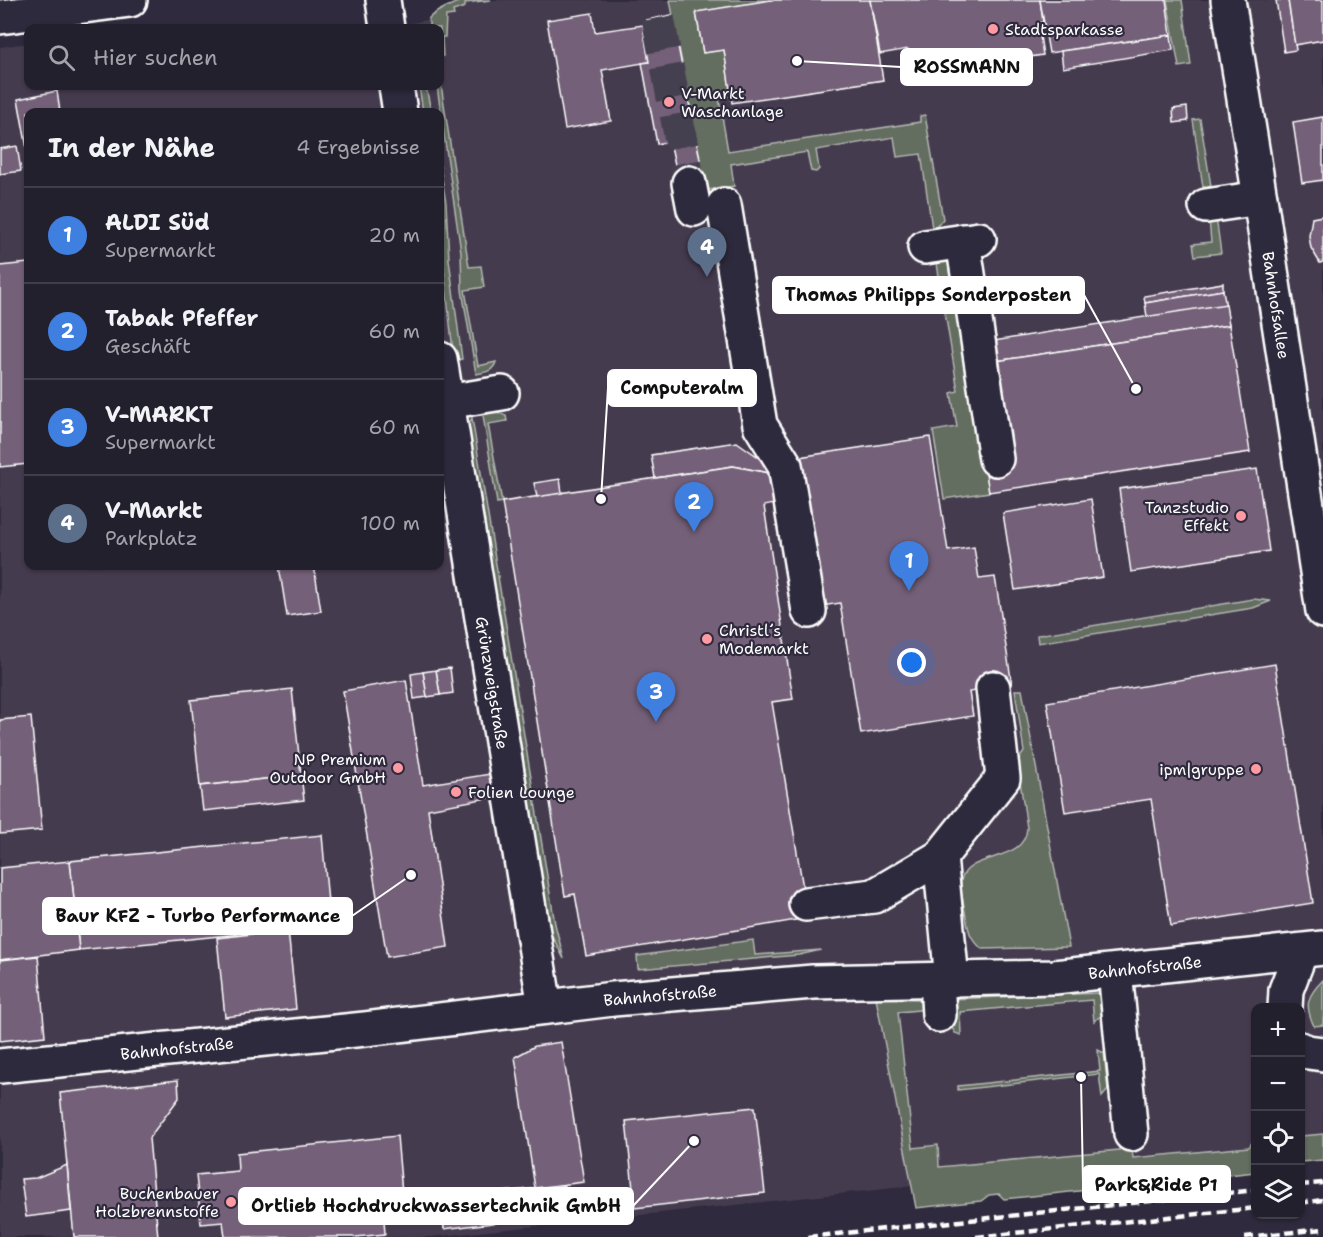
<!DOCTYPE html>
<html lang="de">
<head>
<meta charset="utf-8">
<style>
	body { margin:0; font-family:"Shantell Sans",sans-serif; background:#2f2d3a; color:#f1f3f6 }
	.controls { position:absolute; right:18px; bottom:18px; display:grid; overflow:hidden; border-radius:12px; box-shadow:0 2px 4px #0004 }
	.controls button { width:54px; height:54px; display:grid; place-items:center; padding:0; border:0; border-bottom:2px solid #403e4a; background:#23202e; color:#f1f3f6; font:30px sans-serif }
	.you { position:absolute; left:912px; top:663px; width:21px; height:21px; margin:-15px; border:4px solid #fff; border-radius:50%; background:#1a73e8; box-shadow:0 0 0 9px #1a73e833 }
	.badge { display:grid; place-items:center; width:39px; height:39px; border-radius:50%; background:#8bbbb9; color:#fff; font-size:20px; font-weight:700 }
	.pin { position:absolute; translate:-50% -50px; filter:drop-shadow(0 2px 3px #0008) }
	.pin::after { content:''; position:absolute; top:32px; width:21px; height:18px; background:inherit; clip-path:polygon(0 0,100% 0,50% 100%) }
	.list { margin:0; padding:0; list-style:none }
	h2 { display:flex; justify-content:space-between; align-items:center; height:78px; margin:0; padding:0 24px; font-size:26px }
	h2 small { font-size:20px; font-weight:400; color:#a3a3aa }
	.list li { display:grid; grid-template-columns:39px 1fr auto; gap:18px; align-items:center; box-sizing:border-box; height:96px; padding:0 24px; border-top:2px solid #403e4a }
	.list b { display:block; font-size:22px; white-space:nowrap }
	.list p { margin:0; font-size:20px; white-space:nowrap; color:#a3a3aa }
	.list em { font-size:20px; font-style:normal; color:#a3a3aa }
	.icon { flex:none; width:33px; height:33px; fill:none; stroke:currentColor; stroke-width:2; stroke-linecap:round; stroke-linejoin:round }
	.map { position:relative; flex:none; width:1323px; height:1237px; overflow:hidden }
	.search { position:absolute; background:#23202e; box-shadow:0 2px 4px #0004; left:24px; top:24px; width:420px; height:66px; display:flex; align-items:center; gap:15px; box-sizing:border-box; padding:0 21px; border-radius:12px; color:#a3a3aa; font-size:22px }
	.panel { position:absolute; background:#23202e; box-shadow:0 2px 4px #0004; left:24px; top:108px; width:420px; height:462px; border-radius:12px }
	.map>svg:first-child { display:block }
	.built { fill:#443a4f; fill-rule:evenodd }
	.green { fill:#646d61; stroke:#b2b6b0; stroke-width:1.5 }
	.building { fill:#746179; stroke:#fff; stroke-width:1.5 }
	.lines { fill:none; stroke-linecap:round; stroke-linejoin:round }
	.minor-tunnel { stroke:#443f50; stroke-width:33; stroke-dasharray:33 16; stroke-linecap:butt }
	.minor-casing { stroke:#fff; stroke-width:38 }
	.major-casing { stroke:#fff; stroke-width:38 }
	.minor { stroke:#2f2a3d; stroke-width:33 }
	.major { stroke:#2f2a3d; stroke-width:33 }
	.rail { stroke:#fff; stroke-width:4.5; stroke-dasharray:9 4.5; stroke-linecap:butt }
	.poi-dot { fill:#ff9aa2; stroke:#2f2a3d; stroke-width:2 }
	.labels { text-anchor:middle; stroke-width:4.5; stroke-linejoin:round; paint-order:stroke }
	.poi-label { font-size:16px; fill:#fff; stroke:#2f2a3d; text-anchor:start }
	.street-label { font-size:16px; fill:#fff; stroke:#2f2a3d }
	.leader { fill:none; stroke:#fff; stroke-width:2 }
	.callout-dot { fill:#fff; stroke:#2f2a3d; stroke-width:2 }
	.callout { fill:#fff; stroke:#fff; stroke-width:2 }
	.callout-label { font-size:18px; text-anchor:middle; font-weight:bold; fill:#111 }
</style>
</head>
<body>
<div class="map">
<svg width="1323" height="1237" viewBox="0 0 1323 1237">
	<rect width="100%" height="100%" fill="#2f2a3d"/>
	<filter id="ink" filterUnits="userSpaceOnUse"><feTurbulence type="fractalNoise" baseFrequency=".0167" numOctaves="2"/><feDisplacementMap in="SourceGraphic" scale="12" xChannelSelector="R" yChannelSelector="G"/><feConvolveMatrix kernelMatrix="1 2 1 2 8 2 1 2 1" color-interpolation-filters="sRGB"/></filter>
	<g filter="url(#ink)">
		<path class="built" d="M491 0H1323V1143L1301 1145 1300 1008H1256L1255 1150 432 1237H0V47L28 43V86H440V28H386L453 15V11L465 3ZM28 112H440V566H28Z"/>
		<g class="green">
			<path d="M464 0H491L465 3V7L453 11 454 15 446 16 445 37H442L443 56H440V28H429V18C436 11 454 3 464 0Z"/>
			<path d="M670 0H771L696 12 703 53 724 50 731 96 719 99 728 151 920 122V116L925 115 943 219 937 226 932 228 921 154 897 157 894 137 816 150 819 169 816 172 811 171 807 152 731 164 734 186 702 191 704 179Z"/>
			<path d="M1167 0H1182L1191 65 1179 67Z"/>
			<path d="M440 78 469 267 481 266 484 287 465 290 478 366 496 362C493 372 485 372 476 374L462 290 461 252 437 86H440Z"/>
			<path d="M419 86H426L431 112H423Z"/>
			<path d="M1200 119 1211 186 1203 187 1193 120Z"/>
			<path d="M440 165 446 203 449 259 462 359 454 360 440 234Z"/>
			<path d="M1216 217 1221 253 1195 256 1193 244 1211 242 1209 219Z"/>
			<path d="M942 260 948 262 963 358 969 357 989 492 944 499 933 431 957 427 951 393 958 391 937 264Z"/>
			<path d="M494 412 500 413 506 416 507 421 488 424 502 502 497 503 483 415Z"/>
			<path d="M472 418 555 924 564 959 545 922 467 427Z"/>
			<path d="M1253 599 1271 601 1253 608 1038 643 1037 635Z"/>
			<path d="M1015 690H1022L1069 947 982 949C968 936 969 931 965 912 964 903 959 889 961 880 969 851 1025 864 1027 828L1017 761 1024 752Z"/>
			<path d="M753 940 755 955 821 950 799 955 638 969 637 956Z"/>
			<path d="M1323 980V1025L1314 1026C1304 1005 1307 996 1323 980Z"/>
			<path d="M1101 993 1103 998 1102 1015 1094 1021 1092 1000 960 1012 961 1035 955 1033 951 1026 950 999Z"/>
			<path d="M876 998 918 999 920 1000 921 1009 919 1010 898 1012 913 1148 938 1145 939 1167 1119 1150V1140L1131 1139 1133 1158 1249 1147 1255 1138V1172L1004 1199 999 1194 989 1195 981 1201 916 1208Z"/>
			<path d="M1098 1050 1104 1053 1108 1090 1102 1097 1099 1074 958 1090V1086L1100 1071Z"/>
			<path d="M1323 1134V1160L1301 1162V1136Z"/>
		</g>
		<g class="building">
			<path d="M771 0H870L883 80 732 103 724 50 703 53 696 12Z"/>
			<path d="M870 0H1040L1043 22 1038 23 1043 55 947 69 948 78 913 83 908 49 880 54Z"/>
			<path d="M1040 0H1166L1171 35 1049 53Z"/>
			<path d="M1276 0H1288L1296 50 1284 52Z"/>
			<path d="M1288 0H1323V40L1295 45Z"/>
			<path d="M592 13 595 32 643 25 649 62 602 70 611 121 565 129 547 20Z"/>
			<path d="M672 15 704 180 679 184 670 141 657 144 642 63 649 62 644 32H648L646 20Z"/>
			<path d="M1171 35 1173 50 1063 68 1061 51Z"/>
			<path d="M57 91 60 112H28V154L18 99Z"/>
			<path d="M1187 107 1188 121 1174 123 1173 109Z"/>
			<path d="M1323 117V180L1302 183 1293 122Z"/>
			<path d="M17 146 21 171 0 174V149Z"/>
			<path d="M1323 216V262L1320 263 1311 248 1309 236 1312 218Z"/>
			<path d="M28 263V464L0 467V266Z"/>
			<path d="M1223 283V290L1145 303 1144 296Z"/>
			<path d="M1223 290 1229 325 1150 337 1145 303Z"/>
			<path d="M1226 304 1229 325 990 362 987 342Z"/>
			<path d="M1229 325 1250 452 989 492 984 461 990 362Z"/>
			<path d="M930 437 948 551 974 547 979 579 995 577 1012 685 969 692 973 716 861 734 840 603 822 606 799 457Z"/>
			<path d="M737 442 774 468 781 503 774 504 769 473 733 466 655 478 651 455Z"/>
			<path d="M733 466 769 473 774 504 764 506 793 699 772 702 808 918 586 956 575 894 565 896 502 502Z"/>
			<path d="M1257 469 1269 551 1131 572 1119 489Z"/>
			<path d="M560 479 562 493 537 497 534 483Z"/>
			<path d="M1091 499 1103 577 1015 590 1003 513Z"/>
			<path d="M279 566H314L321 611 287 616Z"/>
			<path d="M1275 664 1313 903 1171 926 1151 799 1065 812 1047 702Z"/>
			<path d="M450 668 453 693 440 695 436 670Z"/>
			<path d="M436 670 440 695 427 697 423 672Z"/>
			<path d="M423 672 427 697 414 699 411 674Z"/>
			<path d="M406 680 423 785 490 774 493 797 428 809 448 947 387 957 343 691Z"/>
			<path d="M292 689 301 775 200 786 191 700Z"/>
			<path d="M31 717 42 830 0 834V720Z"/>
			<path d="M301 775 304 800 203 811 200 786Z"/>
			<path d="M322 835 330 925 79 950 70 861Z"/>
			<path d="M70 861 79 950 0 960V868Z"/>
			<path d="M288 930 296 1009 225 1017 217 938Z"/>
			<path d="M38 956 45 1036 0 1041V960Z"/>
			<path d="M561 1042 584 1182 535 1188 515 1057 535 1046Z"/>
			<path d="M178 1080 179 1098 149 1138 158 1237H74L60 1093Z"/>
			<path d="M755 1107 765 1193 635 1208 626 1121Z"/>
			<path d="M397 1136 403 1204 383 1206 385 1234 356 1237H225L223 1222 201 1224 196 1175 238 1171 237 1153Z"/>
			<path d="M67 1165 71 1211 26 1217 21 1179 36 1178Z"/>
			<path d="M564 1185 566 1214 444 1229 441 1199Z"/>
		</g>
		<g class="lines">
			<path class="minor-tunnel" d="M658 18 689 183"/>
			<g class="minor-casing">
				<g id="minor">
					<path d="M383 0 387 28"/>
					<path id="s1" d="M1228 0 1260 198 1323 611"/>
					<path d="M396 86 400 112"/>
					<path d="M689 183 694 209"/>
					<path d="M724 205 760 425 785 465 809 611"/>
					<path d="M1206 206 1260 198"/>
					<path d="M963 241 996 459"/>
					<path d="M925 247 979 239"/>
					<path id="s2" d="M440 359 545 1007"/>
					<path d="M446 402 502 393"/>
					<path d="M940 857 952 980"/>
					<path d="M806 904 874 896 940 857 1003 778 993 688"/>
					<path d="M1115 971 1131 1134"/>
					<path d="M937 980 939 1015"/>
					<path d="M1285 1008 1286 990 1301 951"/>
					<path d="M1300 1049 1308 1052 1323 1054"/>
					<path id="s3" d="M0 1066 365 1029 613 999 813 982 1054 977 1323 948"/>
				</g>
			</g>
			<g class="major-casing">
				<path id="major" d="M0 17 130 0"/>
			</g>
			<use href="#minor" class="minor"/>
			<use href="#major" class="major"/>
			<g class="rail">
				<path d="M1300 1185 1323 1183"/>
				<path d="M1300 1203 1323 1200"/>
				<path d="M808 1237 1256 1190"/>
				<path d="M976 1237 1256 1208"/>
				<path d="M1245 1237 1323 1229"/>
			</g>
		</g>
	</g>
	<g class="poi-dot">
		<circle cx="993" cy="29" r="6"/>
		<circle cx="669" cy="102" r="6"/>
		<circle cx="1241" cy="516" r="6"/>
		<circle cx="707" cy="639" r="6"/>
		<circle cx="398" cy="768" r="6"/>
		<circle cx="1256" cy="769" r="6"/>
		<circle cx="456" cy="792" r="6"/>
		<circle cx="231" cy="1202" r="6"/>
	</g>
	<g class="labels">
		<g class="poi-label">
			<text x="1005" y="35">Stadtsparkasse</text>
			<text x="681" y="99">V-Markt<tspan x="681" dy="18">Waschanlage</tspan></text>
			<text x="1229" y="513" text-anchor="end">Tanzstudio<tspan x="1229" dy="18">Effekt</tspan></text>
			<text x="719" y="636">Christl´s<tspan x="719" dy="18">Modemarkt</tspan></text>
			<text x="386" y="765" text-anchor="end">NP Premium<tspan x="386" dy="18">Outdoor GmbH</tspan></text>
			<text x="1244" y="775" text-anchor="end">ipm|gruppe</text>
			<text x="468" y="798">Folien Lounge</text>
			<text x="219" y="1199" text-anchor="end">Buchenbauer<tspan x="219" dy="18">Holzbrennstoffe</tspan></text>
		</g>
		<g class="street-label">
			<text dy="6" stroke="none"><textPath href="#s1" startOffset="309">Bahnhofsallee</textPath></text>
			<text dy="6" stroke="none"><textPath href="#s2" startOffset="328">Grünzweigstraße</textPath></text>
			<text dy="6" stroke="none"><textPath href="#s3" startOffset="1150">Bahnhofstraße</textPath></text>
			<text dy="6" stroke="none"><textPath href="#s3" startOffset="664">Bahnhofstraße</textPath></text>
			<text dy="6" stroke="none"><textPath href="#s3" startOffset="178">Bahnhofstraße</textPath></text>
		</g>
	</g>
	<path class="leader" d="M797 61L901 67M1136 389L1084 295M601 499L608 388M411 875L352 916M1081 1077L1083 1184M694 1141L633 1206"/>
	<g class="callout-dot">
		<circle cx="797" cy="61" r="6"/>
		<circle cx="1136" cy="389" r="6"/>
		<circle cx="601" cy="499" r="6"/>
		<circle cx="411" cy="875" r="6"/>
		<circle cx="1081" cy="1077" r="6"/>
		<circle cx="694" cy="1141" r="6"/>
	</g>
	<g class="callout">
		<rect x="901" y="49" width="131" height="36" rx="6"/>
		<rect x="773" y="277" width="311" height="36" rx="6"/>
		<rect x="608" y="370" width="148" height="36" rx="6"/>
		<rect x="43" y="898" width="309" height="36" rx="6"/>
		<rect x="1083" y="1166" width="147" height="36" rx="6"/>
		<rect x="239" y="1188" width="394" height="36" rx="6"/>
	</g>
	<g class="callout-label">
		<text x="967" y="73">ROSSMANN</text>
		<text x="928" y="301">Thomas Philipps Sonderposten</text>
		<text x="682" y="394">Computeralm</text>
		<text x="198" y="922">Baur KFZ - Turbo Performance</text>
		<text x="1156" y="1191">Park&amp;Ride P1</text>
		<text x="436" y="1212">Ortlieb Hochdruckwassertechnik GmbH</text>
	</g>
</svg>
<div class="controls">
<button>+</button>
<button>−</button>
<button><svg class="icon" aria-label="locate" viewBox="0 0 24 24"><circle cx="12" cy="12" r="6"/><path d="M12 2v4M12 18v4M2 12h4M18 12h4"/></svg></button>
<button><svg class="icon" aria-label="layers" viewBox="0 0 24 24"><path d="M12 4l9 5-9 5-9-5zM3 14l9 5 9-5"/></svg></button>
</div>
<div class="you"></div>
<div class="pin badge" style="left:909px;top:591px;background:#3f7fe0">1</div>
<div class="pin badge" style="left:694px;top:532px;background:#3f7fe0">2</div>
<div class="pin badge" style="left:656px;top:722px;background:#3f7fe0">3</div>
<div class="pin badge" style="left:707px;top:277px;background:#5c6f8a">4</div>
<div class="search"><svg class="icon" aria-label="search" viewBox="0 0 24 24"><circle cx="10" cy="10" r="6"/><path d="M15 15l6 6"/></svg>Hier suchen</div>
<section class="panel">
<h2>In der Nähe<small>4 Ergebnisse</small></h2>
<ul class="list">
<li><span class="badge" style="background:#3f7fe0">1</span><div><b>ALDI Süd</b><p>Supermarkt</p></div><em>20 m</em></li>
<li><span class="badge" style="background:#3f7fe0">2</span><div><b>Tabak Pfeffer</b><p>Geschäft</p></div><em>60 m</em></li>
<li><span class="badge" style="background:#3f7fe0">3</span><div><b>V-MARKT</b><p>Supermarkt</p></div><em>60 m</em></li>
<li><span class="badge" style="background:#5c6f8a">4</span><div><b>V-Markt</b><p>Parkplatz</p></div><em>100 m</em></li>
</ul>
</section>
</div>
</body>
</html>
